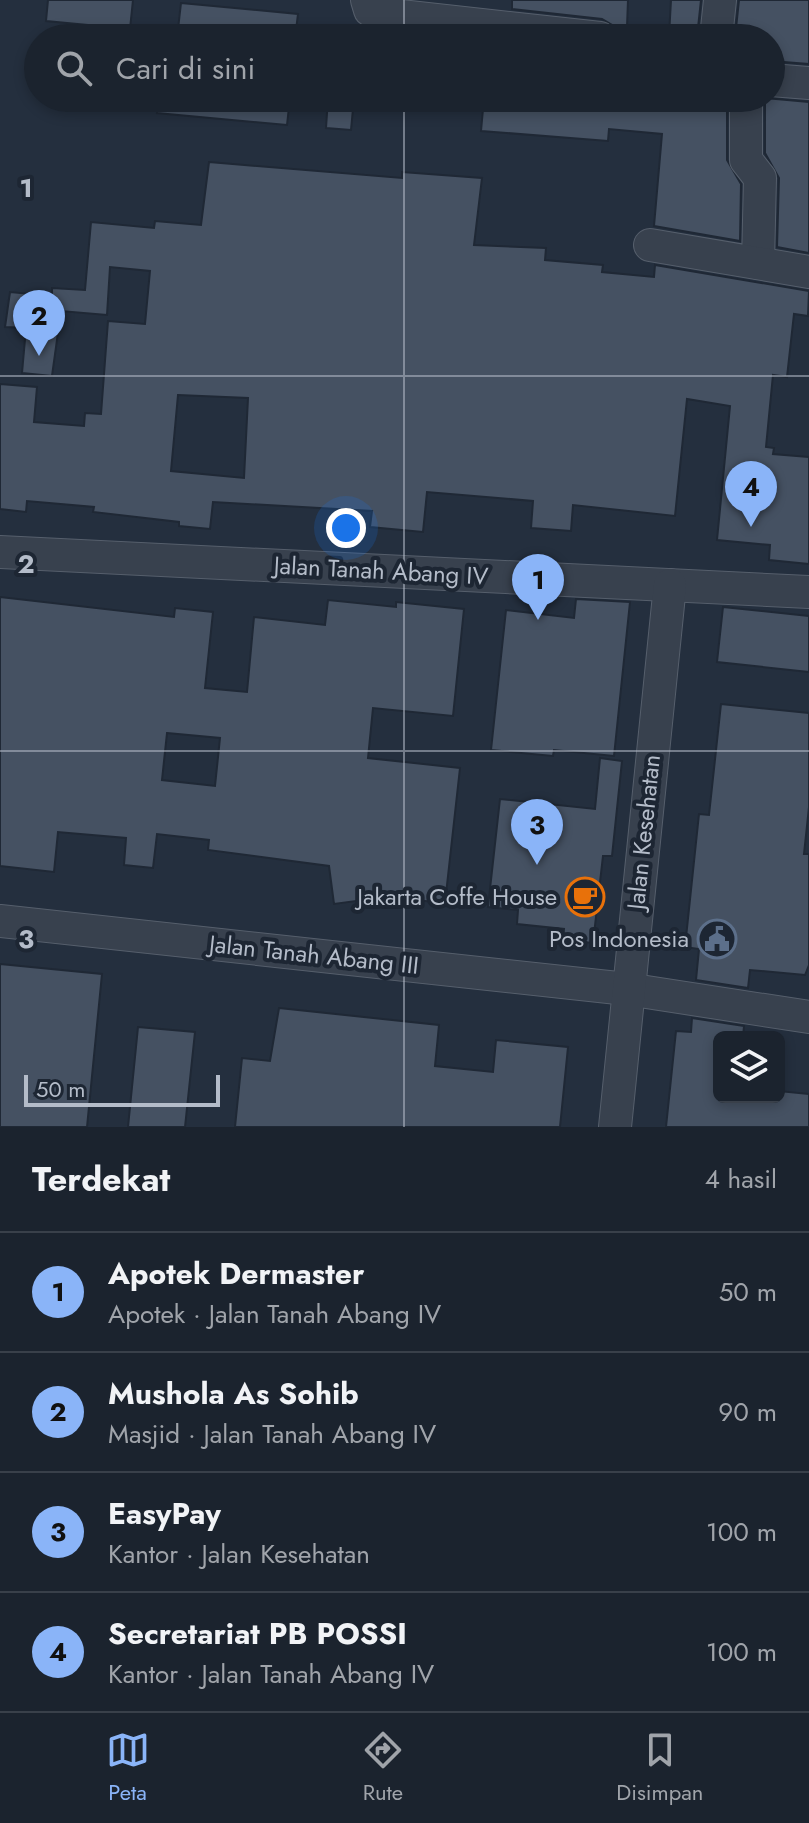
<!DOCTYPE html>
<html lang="id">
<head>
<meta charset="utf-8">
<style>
	body { margin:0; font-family:Jost,sans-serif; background:#282f3a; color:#f1f3f6 }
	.controls { position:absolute; right:24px; bottom:24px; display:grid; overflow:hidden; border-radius:12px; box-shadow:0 4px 12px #0003 }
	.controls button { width:72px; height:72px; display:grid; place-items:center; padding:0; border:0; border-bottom:2px solid #39404a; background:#1b232e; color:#f1f3f6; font:40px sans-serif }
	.scale { position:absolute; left:24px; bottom:20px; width:196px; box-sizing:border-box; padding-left:8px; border:4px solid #b4bcc9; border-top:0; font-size:22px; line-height:28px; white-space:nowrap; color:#b4bcc9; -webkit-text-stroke:6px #1d2633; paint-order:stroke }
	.you { position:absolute; left:346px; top:528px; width:28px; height:28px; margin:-20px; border:6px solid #fff; border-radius:50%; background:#1a73e8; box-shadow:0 0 0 12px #1a73e833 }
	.badge { display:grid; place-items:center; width:52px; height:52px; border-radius:50%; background:#8ab4f8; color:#111; font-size:26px; font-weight:700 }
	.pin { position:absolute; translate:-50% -66px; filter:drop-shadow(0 2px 4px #0008) }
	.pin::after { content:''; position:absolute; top:42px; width:28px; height:24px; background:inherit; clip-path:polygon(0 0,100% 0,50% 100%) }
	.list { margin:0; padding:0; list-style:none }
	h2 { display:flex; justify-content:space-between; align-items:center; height:104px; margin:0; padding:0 32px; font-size:34px }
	h2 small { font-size:26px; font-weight:400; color:#a0a4aa }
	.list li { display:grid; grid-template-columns:52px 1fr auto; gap:24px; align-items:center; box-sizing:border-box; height:120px; padding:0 32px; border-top:2px solid #39404a }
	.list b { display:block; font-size:30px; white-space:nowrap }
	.list p { margin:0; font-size:26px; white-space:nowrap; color:#a0a4aa }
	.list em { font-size:26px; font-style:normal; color:#a0a4aa }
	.icon { flex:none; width:44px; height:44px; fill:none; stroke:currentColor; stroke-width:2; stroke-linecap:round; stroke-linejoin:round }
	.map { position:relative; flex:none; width:809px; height:1127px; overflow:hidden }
	.search { position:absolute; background:#1b232e; box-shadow:0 4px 12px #0003; left:24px; right:24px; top:24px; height:88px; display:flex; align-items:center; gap:20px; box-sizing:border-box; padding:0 28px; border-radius:44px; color:#a0a4aa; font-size:30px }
	.sheet { height:584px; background:#1b232e }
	nav { display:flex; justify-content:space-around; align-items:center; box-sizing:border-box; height:112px; border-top:2px solid #39404a; background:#1b232e; font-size:22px; color:#a0a4aa }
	nav a { display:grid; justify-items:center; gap:4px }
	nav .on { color:#8ab4f8 }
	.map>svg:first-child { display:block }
	.building { fill:#455162; stroke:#1f2835; stroke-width:2; fill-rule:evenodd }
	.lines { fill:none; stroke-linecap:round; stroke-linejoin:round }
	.street-casing { stroke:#565f6c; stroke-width:34 }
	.street { stroke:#38414e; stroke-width:32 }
	.grid { fill:none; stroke:#b4bcc9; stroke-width:2; stroke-opacity:0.55 }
	.labels { text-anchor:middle; stroke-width:8; stroke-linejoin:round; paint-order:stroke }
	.street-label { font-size:24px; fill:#b4bcc9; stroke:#1d2633 }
	.poi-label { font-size:24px; fill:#b4bcc9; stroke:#1d2633; text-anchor:end }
	.grid-label { font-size:26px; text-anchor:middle; font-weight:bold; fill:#b4bcc9; stroke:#1d2633; stroke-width:8; stroke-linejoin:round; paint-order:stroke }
</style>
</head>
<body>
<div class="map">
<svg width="809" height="1127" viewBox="0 0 809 1127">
	<rect width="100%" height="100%" fill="#242f3e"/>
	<g class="building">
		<path d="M48 0H133L130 29 46 21Z"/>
		<path d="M512 0H628L627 27 614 26 602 19 512 9Z"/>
		<path d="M671 0H701L697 37 669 36Z"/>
		<path d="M739 0H809V64L771 61V38H735Z"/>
		<path d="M181 3 298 14 295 38H177Z"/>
		<path d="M158 98H290L287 125 157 113Z"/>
		<path d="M328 98H354L351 130 326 128Z"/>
		<path d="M484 98 578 105 579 98H727V160L741 184 740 241 654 226 662 134 609 129 608 141 481 131Z"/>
		<path d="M765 98 809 102V253L777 247 779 178 765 153Z"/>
		<path d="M209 162 402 178V172L482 178 474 245 546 248 545 260 603 265 602 272 654 277 655 265 809 291 808 316 794 314 787 377 773 375 766 447 774 448 773 454 809 457V564L769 560 770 545 717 540 730 406 687 399 675 516 573 505 571 531 531 528 533 501 427 492 423 532 370 527 372 511 213 502 210 529 179 526V522L93 512 94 507 27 501 26 512 0 509V384L37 387 34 422 84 426 85 413 101 414 108 321 145 324 150 271 110 267 107 315 61 311 52 376 22 373 26 328 5 327 10 292 52 296V288L85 290 91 222 154 228 155 221 201 225ZM178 395 248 398 244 478 171 471Z"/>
		<path d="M0 597 174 617 175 608 213 612 205 688 247 692 254 617 325 625 328 600 396 607V602L464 609 453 716 373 708 368 758 460 768 445 903 363 895 364 900 334 904 329 866 208 850 209 840 157 834 153 868 124 865 126 838 58 832 54 872 0 866ZM167 733 220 738 215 786 162 780Z"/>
		<path d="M576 599 630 602 614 756 554 750 553 756 491 750 506 610 574 618Z"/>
		<path d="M723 607 809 616V672L717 662Z"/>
		<path d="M721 704 809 713V807L804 854H809V965L805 975 750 970 748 988 696 980 699 949 685 947 699 814 709 815Z"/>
		<path d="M600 758 622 761 612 856H603L593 943 563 940 564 929 517 924 518 910 488 907 500 799 595 809Z"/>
		<path d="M0 964 102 974 87 1127H0Z"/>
		<path d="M279 1008 439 1025 435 1066 493 1072 496 1040 568 1047 560 1127H235L242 1058 270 1061Z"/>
		<path d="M692 1018 744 1026 743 1037H719V1097H779V1091L809 1094V1127H666L676 1031 691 1032Z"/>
		<path d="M138 1027 195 1032 185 1127H128Z"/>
	</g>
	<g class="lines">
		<g class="street-casing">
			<g id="street">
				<path d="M367 0 370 10 383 14 600 38"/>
				<path d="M716 38 720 0"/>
				<path d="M771 80 809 83"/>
				<path d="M746 98V160L760 178 758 263"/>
				<path d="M650 245 809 272"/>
				<path d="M0 552 809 592"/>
				<path d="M0 921 627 989 809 1017"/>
				<path d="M615 1127 670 585"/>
			</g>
		</g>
		<use href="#street" class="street"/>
	</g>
	<path class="grid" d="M404 0V38M404 98V1127M0 376H809M0 751H809"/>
	<defs>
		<g id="cafe-ring" transform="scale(2)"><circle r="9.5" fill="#1d2633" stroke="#e8710a" stroke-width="1.5"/><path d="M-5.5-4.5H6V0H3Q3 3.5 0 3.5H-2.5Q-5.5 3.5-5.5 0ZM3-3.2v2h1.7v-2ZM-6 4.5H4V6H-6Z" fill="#e8710a"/></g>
		<g id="civic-ring" transform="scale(2)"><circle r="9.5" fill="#1d2633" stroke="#5c6f8a" stroke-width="1.5"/><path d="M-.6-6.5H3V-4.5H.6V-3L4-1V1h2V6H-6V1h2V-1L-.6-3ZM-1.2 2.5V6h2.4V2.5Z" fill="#5c6f8a"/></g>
	</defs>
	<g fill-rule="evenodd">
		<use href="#cafe-ring" x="585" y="897"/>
		<use href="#civic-ring" x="717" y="939"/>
	</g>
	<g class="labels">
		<g class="street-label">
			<text transform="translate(381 571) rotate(3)" y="8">Jalan Tanah Abang IV</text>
			<text transform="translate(644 832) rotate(-84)" y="8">Jalan Kesehatan</text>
			<text transform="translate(314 955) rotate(6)" y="8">Jalan Tanah Abang III</text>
		</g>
		<g class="poi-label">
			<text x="557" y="905">Jakarta Coffe House</text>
			<text x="689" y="947">Pos Indonesia</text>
		</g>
	</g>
	<g class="grid-label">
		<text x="26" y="197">1</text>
		<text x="26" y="573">2</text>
		<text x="26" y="948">3</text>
	</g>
</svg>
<div class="controls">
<button><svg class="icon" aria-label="layers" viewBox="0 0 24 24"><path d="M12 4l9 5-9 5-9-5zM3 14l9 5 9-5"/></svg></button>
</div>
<div class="scale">50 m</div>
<div class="you"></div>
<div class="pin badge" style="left:538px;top:620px">1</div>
<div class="pin badge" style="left:39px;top:356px">2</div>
<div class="pin badge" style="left:537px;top:865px">3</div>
<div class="pin badge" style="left:751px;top:527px">4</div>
<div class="search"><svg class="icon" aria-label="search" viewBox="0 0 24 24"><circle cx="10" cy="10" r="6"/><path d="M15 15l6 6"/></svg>Cari di sini</div>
</div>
<section class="sheet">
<h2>Terdekat<small>4 hasil</small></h2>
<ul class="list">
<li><span class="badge">1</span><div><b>Apotek Dermaster</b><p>Apotek · Jalan Tanah Abang IV</p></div><em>50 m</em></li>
<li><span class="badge">2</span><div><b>Mushola As Sohib</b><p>Masjid · Jalan Tanah Abang IV</p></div><em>90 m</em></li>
<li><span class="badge">3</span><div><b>EasyPay</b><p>Kantor · Jalan Kesehatan</p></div><em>100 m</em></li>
<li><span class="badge">4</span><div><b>Secretariat PB POSSI</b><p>Kantor · Jalan Tanah Abang IV</p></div><em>100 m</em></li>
</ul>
</section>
<nav>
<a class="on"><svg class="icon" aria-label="map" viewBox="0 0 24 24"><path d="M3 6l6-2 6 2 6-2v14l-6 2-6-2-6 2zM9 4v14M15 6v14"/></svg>Peta</a>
<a><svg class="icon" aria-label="directions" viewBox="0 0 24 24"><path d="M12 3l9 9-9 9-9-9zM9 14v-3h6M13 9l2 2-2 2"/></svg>Rute</a>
<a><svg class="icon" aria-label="saved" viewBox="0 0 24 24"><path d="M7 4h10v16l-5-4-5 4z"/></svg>Disimpan</a>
</nav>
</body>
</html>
